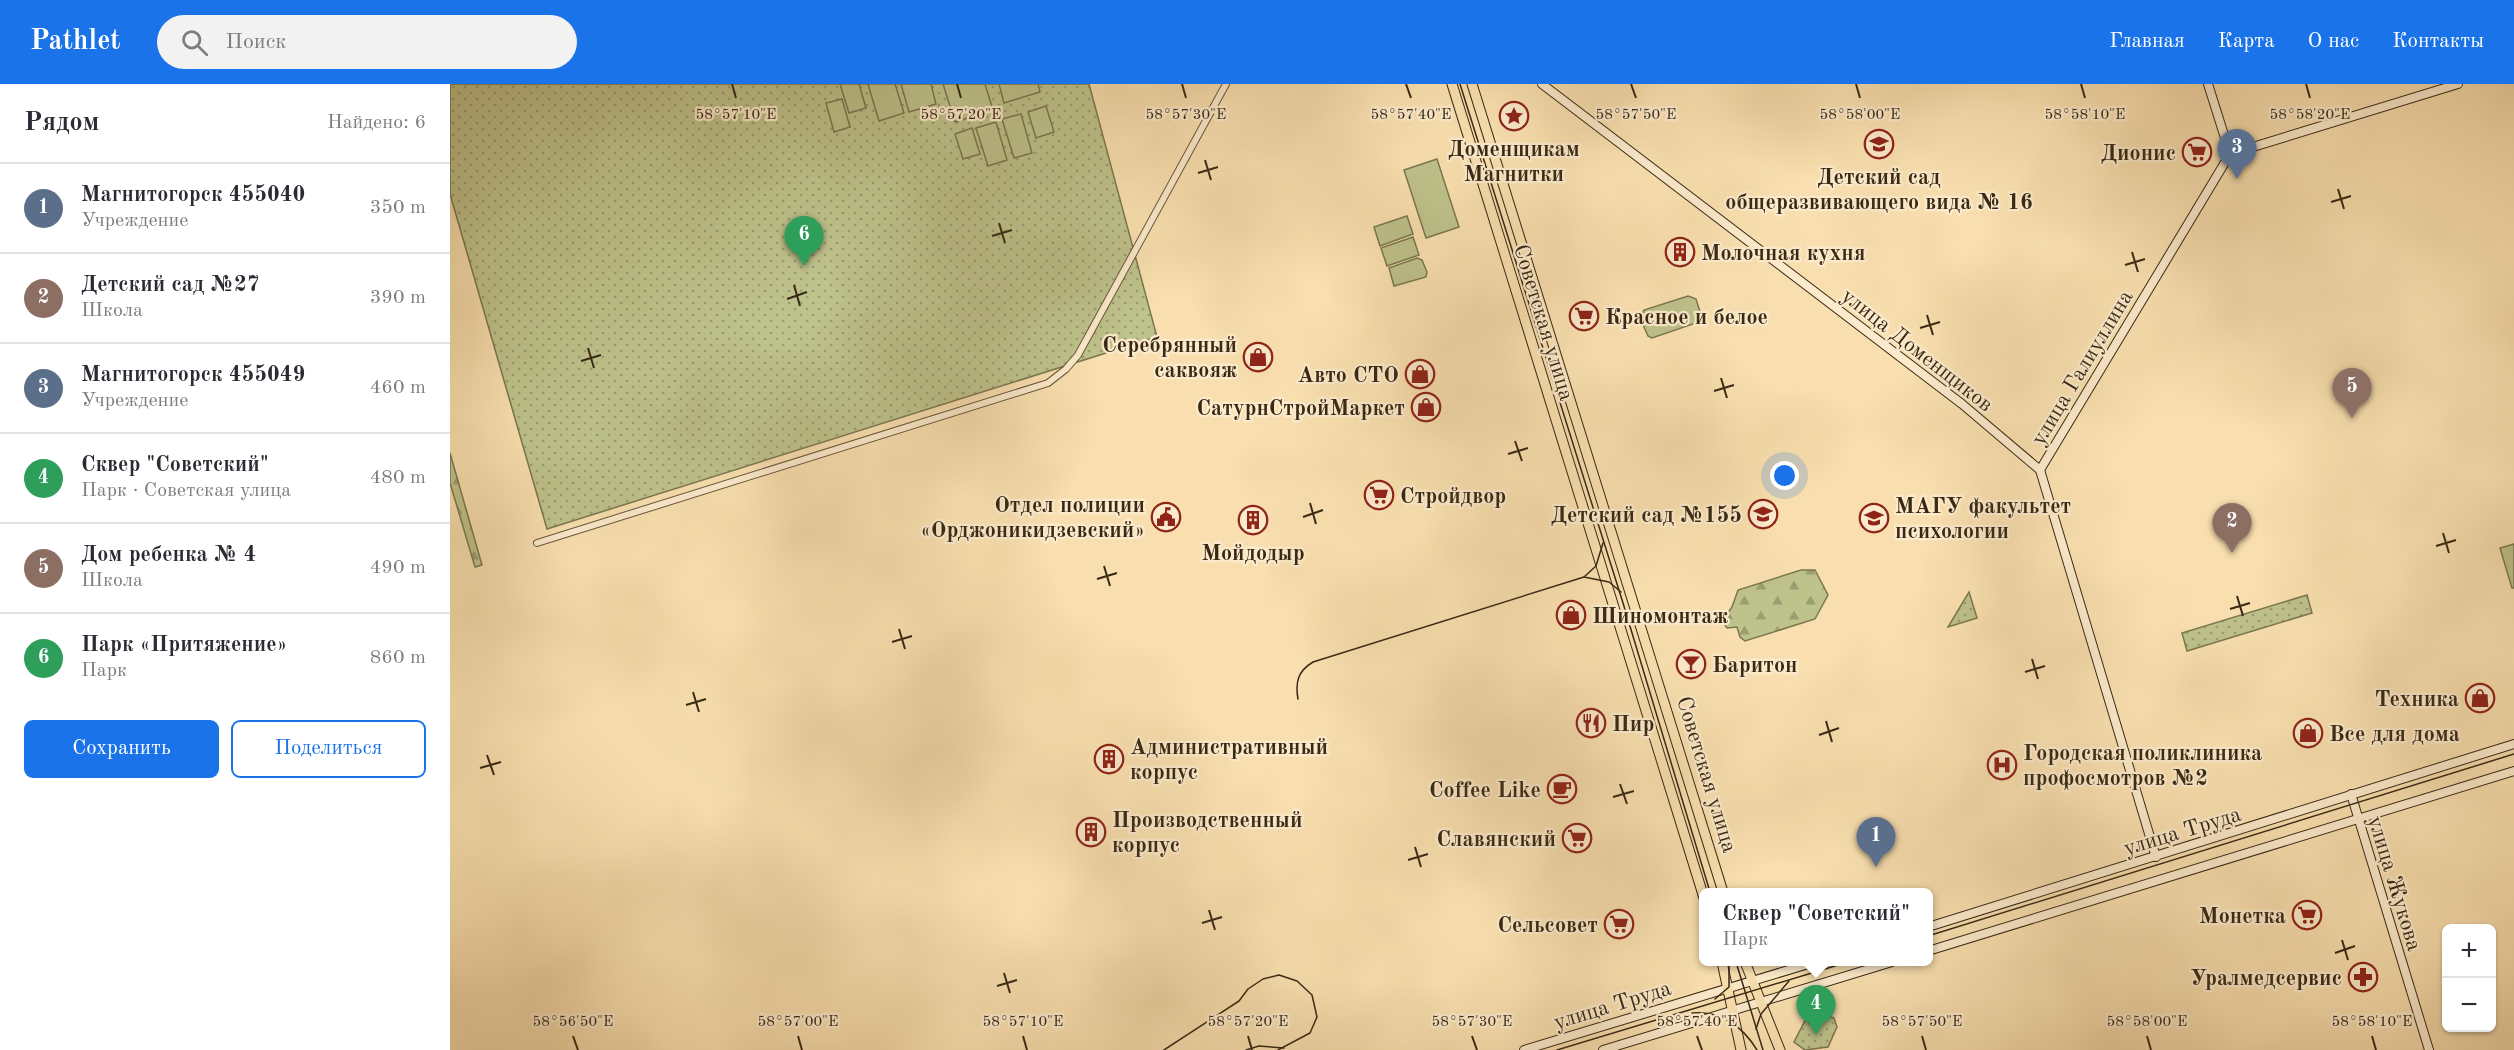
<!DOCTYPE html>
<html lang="ru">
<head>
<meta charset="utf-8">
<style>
	body { margin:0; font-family:"Old Standard TT",serif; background:#f2f2f3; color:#2b2b33 }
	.controls { position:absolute; right:18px; bottom:18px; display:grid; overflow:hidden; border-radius:9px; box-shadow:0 2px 4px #0004 }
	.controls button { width:54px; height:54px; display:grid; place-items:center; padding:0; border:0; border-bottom:2px solid #e1e1e2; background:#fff; color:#2b2b33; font:30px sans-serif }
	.you { position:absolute; left:1335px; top:392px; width:21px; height:21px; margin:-15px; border:4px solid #fff; border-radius:50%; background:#1a73e8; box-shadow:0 0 0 9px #1a73e833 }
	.badge { display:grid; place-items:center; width:39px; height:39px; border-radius:50%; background:#1a73e8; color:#fff; font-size:20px; font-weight:700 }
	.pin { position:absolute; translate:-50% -50px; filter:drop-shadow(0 2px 3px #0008) }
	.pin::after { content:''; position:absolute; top:32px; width:21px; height:18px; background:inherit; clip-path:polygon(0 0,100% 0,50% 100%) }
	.popup { position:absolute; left:1249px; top:804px; width:234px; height:78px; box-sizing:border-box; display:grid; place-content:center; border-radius:9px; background:#fff; filter:drop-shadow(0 2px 4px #0005); font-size:20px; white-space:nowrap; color:#7c7c81 }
	.popup b { font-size:22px; color:#2b2b33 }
	.popup::after { content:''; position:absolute; left:50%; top:100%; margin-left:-12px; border:12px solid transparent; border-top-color:#fff }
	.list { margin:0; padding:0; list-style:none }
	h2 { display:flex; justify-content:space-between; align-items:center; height:78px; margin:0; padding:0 24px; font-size:26px }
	h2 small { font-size:20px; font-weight:400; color:#7c7c81 }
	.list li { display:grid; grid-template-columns:39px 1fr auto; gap:18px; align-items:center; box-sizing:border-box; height:90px; padding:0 24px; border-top:2px solid #e1e1e2 }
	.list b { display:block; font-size:22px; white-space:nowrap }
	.list p { margin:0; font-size:20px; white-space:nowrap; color:#7c7c81 }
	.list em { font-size:20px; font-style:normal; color:#7c7c81 }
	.actions { display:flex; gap:12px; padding:18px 24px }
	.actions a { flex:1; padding:14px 0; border:2px solid #1a73e8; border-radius:9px; text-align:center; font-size:21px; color:#1a73e8 }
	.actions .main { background:#1a73e8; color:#fff }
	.icon { flex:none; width:33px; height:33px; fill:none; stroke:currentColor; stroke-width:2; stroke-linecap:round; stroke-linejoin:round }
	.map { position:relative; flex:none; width:2064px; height:966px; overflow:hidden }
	header { display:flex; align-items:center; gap:36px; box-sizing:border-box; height:84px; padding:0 30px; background:#1a73e8; color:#fff }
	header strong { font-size:28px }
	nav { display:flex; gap:33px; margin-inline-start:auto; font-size:21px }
	.search { width:420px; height:54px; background:#f2f2f3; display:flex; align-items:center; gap:15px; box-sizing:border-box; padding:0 21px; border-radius:33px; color:#7c7c81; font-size:22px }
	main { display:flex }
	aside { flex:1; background:#fff }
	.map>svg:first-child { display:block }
	.grass { fill:url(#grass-dots); stroke:#7b7650; stroke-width:1.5 }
	.forest { fill:url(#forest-firs); stroke:#7b7650; stroke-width:1.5 }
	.pitch { fill:#bec28b; stroke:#7b7650; stroke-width:1.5 }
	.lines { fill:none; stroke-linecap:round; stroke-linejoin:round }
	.street-casing { stroke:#68563c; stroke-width:8 }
	.secondary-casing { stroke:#382915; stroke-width:10 }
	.primary-casing { stroke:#382915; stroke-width:11 }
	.street { stroke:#fbeacb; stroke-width:6 }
	.secondary { stroke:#fbeacb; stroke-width:8 }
	.primary { stroke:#f9dfaf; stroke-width:9 }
	.tram { stroke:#382915; stroke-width:1.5 }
	.ticks { fill:none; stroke:#382915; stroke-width:2 }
	.labels { text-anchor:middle; stroke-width:4.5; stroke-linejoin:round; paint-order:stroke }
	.poi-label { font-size:22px; font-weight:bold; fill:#382915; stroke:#fbeacb; text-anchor:end }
	.street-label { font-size:22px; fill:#382915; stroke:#fbeacb }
	.ticks-label { font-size:15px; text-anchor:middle; fill:#382915; stroke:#fbeacb; stroke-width:4.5; stroke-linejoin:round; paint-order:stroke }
</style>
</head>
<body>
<header>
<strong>Pathlet</strong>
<div class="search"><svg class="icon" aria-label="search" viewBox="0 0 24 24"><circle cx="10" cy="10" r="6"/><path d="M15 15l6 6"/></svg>Поиск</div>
<nav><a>Главная</a><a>Карта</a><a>О нас</a><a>Контакты</a></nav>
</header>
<main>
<aside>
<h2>Рядом<small>Найдено: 6</small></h2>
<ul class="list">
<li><span class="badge" style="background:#5c6f8a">1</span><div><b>Магнитогорск 455040</b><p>Учреждение</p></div><em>350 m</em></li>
<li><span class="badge" style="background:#8d6e63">2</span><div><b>Детский сад №27</b><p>Школа</p></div><em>390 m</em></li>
<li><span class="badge" style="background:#5c6f8a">3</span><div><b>Магнитогорск 455049</b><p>Учреждение</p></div><em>460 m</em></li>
<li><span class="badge" style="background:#2e9e5b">4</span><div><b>Сквер &quot;Советский&quot;</b><p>Парк · Советская улица</p></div><em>480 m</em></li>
<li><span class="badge" style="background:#8d6e63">5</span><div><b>Дом ребенка № 4</b><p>Школа</p></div><em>490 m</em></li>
<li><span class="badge" style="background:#2e9e5b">6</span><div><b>Парк «Притяжение»</b><p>Парк</p></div><em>860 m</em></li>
</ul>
<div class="actions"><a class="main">Сохранить</a><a>Поделиться</a></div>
</aside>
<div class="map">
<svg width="2064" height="966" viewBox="0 0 2064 966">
	<defs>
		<pattern id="grass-dots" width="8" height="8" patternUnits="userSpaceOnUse" patternTransform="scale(1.5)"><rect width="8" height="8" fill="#bec28b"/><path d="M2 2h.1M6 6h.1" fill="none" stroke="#9b9e70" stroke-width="1.8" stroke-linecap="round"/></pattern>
		<pattern id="forest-firs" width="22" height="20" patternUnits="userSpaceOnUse" patternTransform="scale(1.5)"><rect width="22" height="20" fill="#bec28b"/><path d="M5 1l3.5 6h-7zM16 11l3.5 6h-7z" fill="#9b9e70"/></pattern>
	</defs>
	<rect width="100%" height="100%" fill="#f9dfaf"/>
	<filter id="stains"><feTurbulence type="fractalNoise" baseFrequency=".00333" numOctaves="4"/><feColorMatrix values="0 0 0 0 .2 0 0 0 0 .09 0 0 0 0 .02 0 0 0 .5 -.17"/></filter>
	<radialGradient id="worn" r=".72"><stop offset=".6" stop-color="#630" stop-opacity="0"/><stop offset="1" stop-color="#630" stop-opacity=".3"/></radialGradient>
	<g class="grass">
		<path d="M0 0H639L707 253 97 445 0 110Z"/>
		<path d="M1519 508 1527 534 1498 543Z"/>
		<path d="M1857 511 1862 529 1737 567 1732 549Z"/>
		<path d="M1361 925 1384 934 1387 943 1378 963 1355 966 1344 958Z"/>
	</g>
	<g class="forest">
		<path d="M0 369 32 481 25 483 0 399Z"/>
		<path d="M1351 486H1365L1378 511 1365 535 1295 557 1290 553 1287 543 1277 544 1272 537 1282 523 1288 506Z"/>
	</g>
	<g class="pitch">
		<path d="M390 0H409L416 24 399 29Z"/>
		<path d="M418 0H445L454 29 429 37Z"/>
		<path d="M451 0H481L486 20 459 28Z"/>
		<path d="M493 0H535L543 26 505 38Z"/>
		<path d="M549 0H588L590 8 554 19Z"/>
		<path d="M392 15 400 43 384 48 376 19Z"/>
		<path d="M596 22 604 48 586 54 578 28Z"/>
		<path d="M571 30 582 69 564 74 552 35Z"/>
		<path d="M546 38 557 76 538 82 526 44Z"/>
		<path d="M522 44 530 70 513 75 505 50Z"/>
		<path d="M987 75 1009 143 976 154 954 86Z"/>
		<path d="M957 132 963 150 930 162 924 143Z"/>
		<path d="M963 153 969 171 937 182 931 164Z"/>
		<path d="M967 174 972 176 977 188 976 193 944 202 939 184Z"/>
		<path d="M1238 212 1246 215 1251 231 1246 239 1202 254 1198 252 1190 234 1194 226Z"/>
		<path d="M2064 460V504H2062L2050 464Z"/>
	</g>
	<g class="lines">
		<g class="street-casing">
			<path id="street" d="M87 459 598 299 616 285 628 271 776 0"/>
		</g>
		<g class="secondary-casing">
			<g id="secondary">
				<path d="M1092 0 1512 320 1590 386"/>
				<path d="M1780 70 2008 0"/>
				<path d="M1901 710 1979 966"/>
				<path d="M1706 773 1590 386 1780 70 1758 0"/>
				<path d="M1478 843 2064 660"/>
				<path d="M1478 867 2064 687"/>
				<path d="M1074 966 1365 878"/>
				<path d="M1153 966 1442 878"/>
			</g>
		</g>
		<g class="primary-casing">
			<g id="primary">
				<path d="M1002 0 1254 814"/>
				<path d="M1022 0 1273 808"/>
				<path d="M1272 878 1291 966"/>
				<path d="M1295 878 1330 966"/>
			</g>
		</g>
		<use href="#street" class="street"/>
		<use href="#secondary" class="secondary"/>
		<use href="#primary" class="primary"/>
		<g class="tram">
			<path d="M1010 0 1173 519 1260 808"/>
			<path d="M1134 493 1159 498 1171 508"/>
			<path d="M848 615C845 598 848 587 863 578L1134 493 1146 482 1153 459"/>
			<path d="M1478 852 2064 670"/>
			<path d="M1286 878 1313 966"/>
			<path d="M1265 915 1279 903V878"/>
			<path d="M1242 929C1271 926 1293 943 1307 966"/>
			<path d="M1306 945 1311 930 1339 897"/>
			<path d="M714 966 789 917 798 905 813 895 829 891 847 897 862 911 867 933 860 949 828 966"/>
			<path d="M796 966 809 962 834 964"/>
			<path d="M1107 966 1398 878"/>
		</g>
	</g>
	<path class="ticks" d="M282 0 286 14M507 0 511 14M732 0 736 14M956 0 961 14M1181 0 1186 14M1406 0 1410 14M1631 0 1635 14M1856 0 1860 14M755 76 761 96M748 89 768 83M1888 105 1894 125M1881 118 1901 112M549 139 555 159M542 152 562 146M1682 168 1688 188M1675 181 1695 175M344 201 350 222M337 215 357 208M1477 231 1483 251M1470 244 1490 238M138 264 144 284M131 277 151 271M1271 294 1277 314M1264 307 1284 301M1065 357 1072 377M1058 370 1078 364M860 419 866 440M853 433 873 426M1993 449 1999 469M1986 462 2006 456M654 482 660 502M647 495 667 489M1787 512 1793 532M1780 525 1800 519M449 545 455 565M442 558 462 552M1582 575 1588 595M1575 588 1595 582M243 608 249 628M236 621 256 615M1376 637 1382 658M1369 651 1389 644M37 671 44 691M30 684 51 678M1170 700 1177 720M1163 713 1184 707M965 763 971 783M958 776 978 770M759 826 765 846M752 839 772 833M1892 856 1898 876M1885 869 1905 862M554 889 560 909M547 902 567 896M123 952 128 966M348 952 352 966M573 952 577 966M798 952 802 966M1022 952 1027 966M1247 952 1252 966M1472 952 1476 966M1697 952 1701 966M1922 952 1926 966"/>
	<defs>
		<g id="sight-ring" transform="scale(1.5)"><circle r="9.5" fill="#fbeacb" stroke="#8f2418" stroke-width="1.5"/><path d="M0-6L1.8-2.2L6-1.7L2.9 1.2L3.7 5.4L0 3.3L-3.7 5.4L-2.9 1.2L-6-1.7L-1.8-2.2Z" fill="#8f2418"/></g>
		<g id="school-ring" transform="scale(1.5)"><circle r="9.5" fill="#fbeacb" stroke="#8f2418" stroke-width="1.5"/><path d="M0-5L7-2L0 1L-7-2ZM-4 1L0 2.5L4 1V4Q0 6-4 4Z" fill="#8f2418"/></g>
		<g id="supermarket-ring" transform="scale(1.5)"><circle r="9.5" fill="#fbeacb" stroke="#8f2418" stroke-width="1.5"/><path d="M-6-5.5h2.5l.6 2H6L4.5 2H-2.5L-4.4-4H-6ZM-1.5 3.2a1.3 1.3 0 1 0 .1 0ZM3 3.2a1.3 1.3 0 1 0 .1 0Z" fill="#8f2418"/></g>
		<g id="building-ring" transform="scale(1.5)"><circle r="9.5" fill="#fbeacb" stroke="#8f2418" stroke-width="1.5"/><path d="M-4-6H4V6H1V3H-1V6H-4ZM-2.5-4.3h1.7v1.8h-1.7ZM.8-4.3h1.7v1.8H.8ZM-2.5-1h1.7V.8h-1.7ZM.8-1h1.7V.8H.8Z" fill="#8f2418"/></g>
		<g id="shop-ring" transform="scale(1.5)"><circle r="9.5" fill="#fbeacb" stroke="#8f2418" stroke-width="1.5"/><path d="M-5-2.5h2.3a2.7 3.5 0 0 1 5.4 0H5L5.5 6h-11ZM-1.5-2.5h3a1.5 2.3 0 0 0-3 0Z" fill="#8f2418"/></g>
		<g id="civic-ring" transform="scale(1.5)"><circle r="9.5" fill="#fbeacb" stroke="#8f2418" stroke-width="1.5"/><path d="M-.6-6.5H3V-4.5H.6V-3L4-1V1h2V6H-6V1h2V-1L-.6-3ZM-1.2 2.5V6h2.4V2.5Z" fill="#8f2418"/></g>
		<g id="university-ring" transform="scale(1.5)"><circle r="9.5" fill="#fbeacb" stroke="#8f2418" stroke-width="1.5"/><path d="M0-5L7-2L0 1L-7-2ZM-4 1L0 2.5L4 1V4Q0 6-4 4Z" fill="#8f2418"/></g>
		<g id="bar-ring" transform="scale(1.5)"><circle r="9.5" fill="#fbeacb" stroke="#8f2418" stroke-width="1.5"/><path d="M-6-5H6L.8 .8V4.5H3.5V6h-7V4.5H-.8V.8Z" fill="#8f2418"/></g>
		<g id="restaurant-ring" transform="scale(1.5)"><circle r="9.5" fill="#fbeacb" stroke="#8f2418" stroke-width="1.5"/><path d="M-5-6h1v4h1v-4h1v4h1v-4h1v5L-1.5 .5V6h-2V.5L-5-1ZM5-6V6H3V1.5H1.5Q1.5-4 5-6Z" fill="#8f2418"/></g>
		<g id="hospital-ring" transform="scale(1.5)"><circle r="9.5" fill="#fbeacb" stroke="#8f2418" stroke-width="1.5"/><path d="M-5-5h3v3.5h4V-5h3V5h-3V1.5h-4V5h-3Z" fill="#8f2418"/></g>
		<g id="cafe-ring" transform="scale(1.5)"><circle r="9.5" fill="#fbeacb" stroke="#8f2418" stroke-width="1.5"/><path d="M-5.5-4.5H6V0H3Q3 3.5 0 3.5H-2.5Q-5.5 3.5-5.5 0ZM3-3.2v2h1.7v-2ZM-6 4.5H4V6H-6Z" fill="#8f2418"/></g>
		<g id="pharmacy-ring" transform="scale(1.5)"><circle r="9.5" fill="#fbeacb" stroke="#8f2418" stroke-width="1.5"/><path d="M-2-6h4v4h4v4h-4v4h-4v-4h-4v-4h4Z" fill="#8f2418"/></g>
	</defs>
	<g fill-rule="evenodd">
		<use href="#sight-ring" x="1064" y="32"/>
		<use href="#school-ring" x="1429" y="60"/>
		<use href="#supermarket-ring" x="1747" y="68"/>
		<use href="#building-ring" x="1230" y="168"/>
		<use href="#supermarket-ring" x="1134" y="232"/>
		<use href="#shop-ring" x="808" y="273"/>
		<use href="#shop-ring" x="970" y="290"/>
		<use href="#shop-ring" x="976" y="323"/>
		<use href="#supermarket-ring" x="929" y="411"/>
		<use href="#school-ring" x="1313" y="430"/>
		<use href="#civic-ring" x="716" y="433"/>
		<use href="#university-ring" x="1424" y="434"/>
		<use href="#building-ring" x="803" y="436"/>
		<use href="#shop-ring" x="1121" y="531"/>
		<use href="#bar-ring" x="1241" y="580"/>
		<use href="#shop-ring" x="2030" y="614"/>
		<use href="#restaurant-ring" x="1141" y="639"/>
		<use href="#shop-ring" x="1858" y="649"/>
		<use href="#building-ring" x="659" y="675"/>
		<use href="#hospital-ring" x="1552" y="681"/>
		<use href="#cafe-ring" x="1112" y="705"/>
		<use href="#building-ring" x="641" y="748"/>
		<use href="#supermarket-ring" x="1127" y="754"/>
		<use href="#supermarket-ring" x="1857" y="831"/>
		<use href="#supermarket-ring" x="1169" y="840"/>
		<use href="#pharmacy-ring" x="1913" y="893"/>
	</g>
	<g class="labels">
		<g class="poi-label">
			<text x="1064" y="72" text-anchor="middle">Доменщикам<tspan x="1064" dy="25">Магнитки</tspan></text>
			<text x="1726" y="76">Дионис</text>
			<text x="1429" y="100" text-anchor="middle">Детский сад<tspan x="1429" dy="25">общеразвивающего вида № 16</tspan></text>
			<text x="1251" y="176" text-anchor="start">Молочная кухня</text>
			<text x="1155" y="240" text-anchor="start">Красное и белое</text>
			<text x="787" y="268">Серебрянный<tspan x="787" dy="25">саквояж</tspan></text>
			<text x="949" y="298">Авто СТО</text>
			<text x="955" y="331">СатурнСтройМаркет</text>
			<text x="950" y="419" text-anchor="start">Стройдвор</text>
			<text x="695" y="428">Отдел полиции<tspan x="695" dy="25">«Орджоникидзевский»</tspan></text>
			<text x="1445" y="429" text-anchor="start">МАГУ факультет<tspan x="1445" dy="25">психологии</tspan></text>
			<text x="1292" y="438">Детский сад №155</text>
			<text x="803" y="476" text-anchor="middle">Мойдодыр</text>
			<text x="1142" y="539" text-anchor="start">Шиномонтаж</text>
			<text x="1262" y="588" text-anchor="start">Баритон</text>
			<text x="2009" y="622">Техника</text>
			<text x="1162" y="647" text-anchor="start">Пир</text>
			<text x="1879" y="657" text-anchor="start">Все для дома</text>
			<text x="680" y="670" text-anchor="start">Административный<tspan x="680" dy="25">корпус</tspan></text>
			<text x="1573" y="676" text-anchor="start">Городская поликлиника<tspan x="1573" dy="25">профосмотров №2</tspan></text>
			<text x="1091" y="713">Coffee Like</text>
			<text x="662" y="743" text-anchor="start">Производственный<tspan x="662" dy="25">корпус</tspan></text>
			<text x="1106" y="762">Славянский</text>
			<text x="1836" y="839">Монетка</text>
			<text x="1148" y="848">Сельсовет</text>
			<text x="1892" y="901">Уралмедсервис</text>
		</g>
		<g class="street-label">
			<text transform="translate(1095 238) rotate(73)" y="8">Советская улица</text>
			<text transform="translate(1468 265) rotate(38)" y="8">улица Доменщиков</text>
			<text transform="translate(1631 283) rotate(-59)" y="8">улица Галиуллина</text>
			<text transform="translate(1258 690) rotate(73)" y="8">Советская улица</text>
			<text transform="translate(1732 746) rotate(-17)" y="8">улица Труда</text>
			<text transform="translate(1946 799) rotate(73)" y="8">улица Жукова</text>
			<text transform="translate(1162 920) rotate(-17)" y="8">улица Труда</text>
		</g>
	</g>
	<g class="ticks-label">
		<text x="286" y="35">58°57'10"E</text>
		<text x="511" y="35">58°57'20"E</text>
		<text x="736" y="35">58°57'30"E</text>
		<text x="961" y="35">58°57'40"E</text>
		<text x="1186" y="35">58°57'50"E</text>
		<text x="1410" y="35">58°58'00"E</text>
		<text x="1635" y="35">58°58'10"E</text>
		<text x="1860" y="35">58°58'20"E</text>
		<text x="123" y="942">58°56'50"E</text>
		<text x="348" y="942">58°57'00"E</text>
		<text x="573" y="942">58°57'10"E</text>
		<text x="798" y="942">58°57'20"E</text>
		<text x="1022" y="942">58°57'30"E</text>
		<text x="1247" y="942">58°57'40"E</text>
		<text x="1472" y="942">58°57'50"E</text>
		<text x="1697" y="942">58°58'00"E</text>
		<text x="1922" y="942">58°58'10"E</text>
	</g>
	<rect width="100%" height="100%" filter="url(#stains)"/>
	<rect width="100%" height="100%" fill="url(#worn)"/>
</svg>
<div class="controls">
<button>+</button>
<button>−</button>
</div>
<div class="you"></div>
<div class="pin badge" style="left:1426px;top:783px;background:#5c6f8a">1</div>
<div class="pin badge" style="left:1782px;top:469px;background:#8d6e63">2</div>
<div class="pin badge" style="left:1787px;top:95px;background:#5c6f8a">3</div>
<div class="pin badge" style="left:1366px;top:951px;background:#2e9e5b">4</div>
<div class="popup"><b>Сквер &quot;Советский&quot;</b>Парк</div>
<div class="pin badge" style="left:1902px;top:334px;background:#8d6e63">5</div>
<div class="pin badge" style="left:354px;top:182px;background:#2e9e5b">6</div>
</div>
</main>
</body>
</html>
